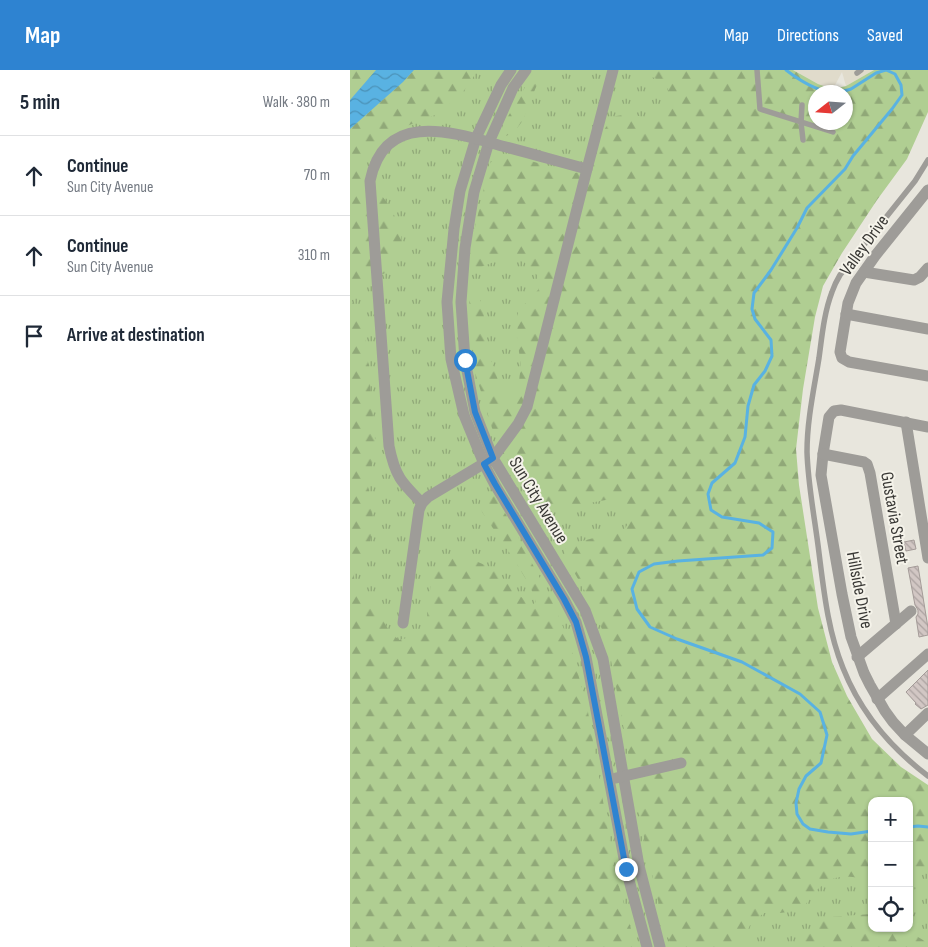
<!DOCTYPE html>
<html lang="en">
<head>
<meta charset="utf-8">
<style>
	body { margin:0; font-family:"Sofia Sans Condensed",sans-serif; background:#f6f6f7; color:#1f2937 }
	.controls { position:absolute; right:15px; bottom:15px; display:grid; overflow:hidden; border-radius:10px; box-shadow:0 1px 4px #0004 }
	.controls button { width:45px; height:45px; display:grid; place-items:center; padding:0; border:0; border-bottom:1px solid #e0e1e3; background:#fff; color:#1f2937; font:25px sans-serif }
	.compass { position:absolute; left:458px; top:15px; width:45px; height:45px; border-radius:50%; background:#fff; box-shadow:0 1px 4px #0004; rotate:253deg }
	.stop { position:absolute; width:15px; height:15px; margin:-11px; border:4px solid #2e83d1; border-radius:50%; background:#fff }
	.stop.end { background:#2e83d1; border-color:#fff; box-shadow:0 1px 5px #0008 }
	.list { margin:0; padding:0; list-style:none }
	h2 { display:flex; justify-content:space-between; align-items:center; height:65px; margin:0; padding:0 20px; font-size:21px }
	h2 small { font-size:16px; font-weight:400; color:#747a83 }
	.list li { display:grid; grid-template-columns:32px 1fr auto; gap:15px; align-items:center; box-sizing:border-box; height:80px; padding:0 20px; border-top:1px solid #e0e1e3 }
	.list b { display:block; font-size:19px; white-space:nowrap }
	.list p { margin:0; font-size:16px; white-space:nowrap; color:#747a83 }
	.list em { font-size:16px; font-style:normal; color:#747a83 }
	.icon { flex:none; width:28px; height:28px; fill:none; stroke:currentColor; stroke-width:2; stroke-linecap:round; stroke-linejoin:round }
	.map { position:relative; flex:none; width:578px; height:877px; overflow:hidden }
	header { display:flex; align-items:center; gap:30px; box-sizing:border-box; height:70px; padding:0 25px; background:#2e83d1; color:#fff }
	header strong { font-size:24px }
	nav { display:flex; gap:28px; margin-inline-start:auto; font-size:18px }
	main { display:flex }
	aside { flex:1; background:#fff }
	.map>svg:first-child { display:block }
	.built { fill:#e0dbcb }
	.grass { fill:url(#grass-tufts) }
	.forest { fill:url(#forest-firs); fill-rule:evenodd }
	.water { fill:url(#water-waves) }
	.lines { fill:none; stroke-linecap:round; stroke-linejoin:round }
	.stream { stroke:#59b2e2; stroke-width:3 }
	.building { fill:url(#building-back-hatch); stroke:#a49b98 }
	.service { stroke:#9e9c98; stroke-width:5.5 }
	.minor { stroke:#9e9c98; stroke-width:11 }
	.route { stroke:#2e83d1; stroke-width:6 }
	.labels { text-anchor:middle; stroke-width:4; stroke-linejoin:round; paint-order:stroke }
	.street-label { font-size:18px; fill:#383734; stroke:#f5f3ea }
</style>
</head>
<body>
<header>
<strong>Map</strong>
<nav><a>Map</a><a>Directions</a><a>Saved</a></nav>
</header>
<main>
<aside>
<h2>5 min<small>Walk · 380 m</small></h2>
<ul class="list">
<li><svg class="icon" aria-label="ahead" viewBox="0 0 24 24"><path d="M12 20V5M6 11l6-6 6 6"/></svg><div><b>Continue</b><p>Sun City Avenue</p></div><em>70 m</em></li>
<li><svg class="icon" aria-label="ahead" viewBox="0 0 24 24"><path d="M12 20V5M6 11l6-6 6 6"/></svg><div><b>Continue</b><p>Sun City Avenue</p></div><em>310 m</em></li>
<li><svg class="icon" aria-label="arrive" viewBox="0 0 24 24"><path d="M6 21V4h12l-3 4 3 4H6"/></svg><div><b>Arrive at destination</b></div></li>
</ul>
</aside>
<div class="map">
<svg width="578" height="877" viewBox="0 0 578 877">
	<defs>
		<pattern id="grass-tufts" width="24" height="20" patternUnits="userSpaceOnUse" patternTransform="scale(1.25)"><rect width="24" height="20" fill="#b0ce92"/><path d="M3 7l-1-3M5 7V3M7 7l1-3M15 17l-1-3M17 17v-4M19 17l1-3" fill="none" stroke="#90a878"/></pattern>
		<pattern id="forest-firs" width="22" height="20" patternUnits="userSpaceOnUse" patternTransform="scale(1.25)"><rect width="22" height="20" fill="#b0ce92"/><path d="M5 1l3.5 6h-7zM16 11l3.5 6h-7z" fill="#90a878"/></pattern>
		<pattern id="water-waves" width="16" height="10" patternUnits="userSpaceOnUse" patternTransform="scale(1.25)"><rect width="16" height="10" fill="#59b2e2"/><path d="M0 5q4-4 8 0t8 0" fill="none" stroke="#4b92b8"/></pattern>
		<pattern id="building-back-hatch" width="6" height="6" patternUnits="userSpaceOnUse" patternTransform="scale(1.25)"><rect width="6" height="6" fill="#d2c7c4"/><path d="M-1 5l2 2M0 0l6 6M5-1l2 2" fill="none" stroke="#aba2a0"/></pattern>
	</defs>
	<rect width="100%" height="100%" fill="#e8e6dd"/>
	<path class="built" d="M443 0H524L496 16 492 2 483 19 468 14Z"/>
	<path class="grass" d="M0 0H424L466 52H496L530 5 388 215 522 770V858H559V770H578V877H0Z"/>
	<g class="forest">
		<path d="M0 0H26L0 30Z"/>
		<path d="M64 0H127L119 15 105 30 85 45 44 61 30 69 19 79 13 89 14 103 39 135 51 159 52 181 37 202 11 215 6 219 1 228 8 250 15 260 25 369 24 389 16 408 24 453 19 476 3 506 5 514 13 523 22 528 35 554 42 564 49 570 68 565 77 551 78 533 83 502 98 486 121 489 144 499 166 522 181 536 186 532 180 516 165 491 132 442 130 429 136 421 144 424 158 448 202 531 219 571 237 636 265 802 286 877H0V846L3 843 0 831V59L53 12Z"/>
		<path d="M185 0H199C195 4 191 8 188 13 179 30 177 57 156 66L153 64 152 59 153 55Z"/>
		<path d="M292 0H443L468 14 483 19 496 16 524 0H578V42L557 89 527 130 492 183 473 216 465 247 453 319 446 379 449 415 468 538 482 592 497 626 522 669 551 697 578 715V804L559 796V731H522V781L517 782 522 795V813C516 809 510 808 503 807 478 803 464 821 452 840L430 843H414L401 853 390 877H321L307 827 294 767 258 574 240 530 215 486V479L221 474 274 460 283 446 284 439 261 429 234 434 204 435 182 427 163 400 142 358 125 302 119 228 122 225 129 226 134 246 139 284 154 327 163 325 169 311 171 294 167 270 168 241 188 220V206L174 192 156 187 124 200 121 195 120 180 139 95 145 87 156 86 165 87 226 103 245 90 254 60 260 51 266 46 282 44 305 51 317 41 320 23 313 11 296 5ZM466 22H496V52H466Z"/>
		<path d="M559 813 563 815 568 828 559 834Z"/>
		<path d="M522 844V858H553L578 873V877H453L454 866 476 847Z"/>
	</g>
	<path class="water" d="M26 0H64L53 12 0 59V30Z"/>
	<g class="lines">
		<g class="stream">
			<path d="M436 0C449 10 463 19 479 22"/>
			<path d="M491 22 501 19 526 3 536 0 545 4 551 15 552 25 542 39 503 86 495 99 457 138 447 158 421 200 404 223 402 239 405 249 421 270 422 286 415 301 404 315 398 336 395 367 385 393 362 413 358 424 361 440 372 447 409 453 423 462 422 478 413 485 328 491 304 494 289 502 282 519 287 539 300 557 327 569 392 592 450 624 470 642 477 665 471 693 456 706 449 719 446 733 447 744 453 754 460 759 478 762 501 764 522 761"/>
			<path d="M559 757 568 756 578 757"/>
		</g>
	</g>
	<g class="building">
		<path d="M564 470 566 479 556 481 554 472Z"/>
		<path d="M568 496 578 558V565L569 567 566 547 568 544V540L565 535 558 498Z"/>
		<path d="M578 600V635L571 639 565 634 566 633 556 622Z"/>
	</g>
	<g class="lines">
		<g class="service">
			<path d="M407 0 410 39 483 62"/>
			<path d="M507 3 511 0"/>
			<path d="M452 35 451 53 453 70"/>
			<path d="M578 90 565 111 490 205C487 210 484 216 482 222 474 243 472 266 469 288 464 319 457 350 457 382 458 416 465 449 469 483 474 522 478 561 493 598 510 641 541 678 578 706"/>
		</g>
		<g class="minor">
			<path d="M161 0 151 15 126 68 110 121 104 159 97 232 101 289 114 345 134 394 145 415 214 529 226 552 236 587 276 799 297 877"/>
			<path d="M176 0 163 18 139 72 124 122 115 178 111 232 115 290 125 342 143 388 235 540 253 589 289 796 310 877"/>
			<path d="M578 120 525 186 506 213 498 233 490 282 492 288 499 292 578 306"/>
			<path d="M514 202 564 210 570 207 578 198"/>
			<path d="M496 244 578 259"/>
			<path d="M556 352 578 488"/>
			<path d="M578 357 491 340 484 341 479 347 473 384 471 405 492 524 501 567 514 603 520 615 535 641 543 652 555 665 578 684"/>
			<path d="M473 384 514 392 517 394 520 403 546 554"/>
			<path d="M72 433C51 412 45 406 39 376L20 111C35 38 105 63 156 77 183 84 210 92 237 99"/>
			<path d="M53 553 69 440 72 433 78 427 143 388 168 354 177 337 237 99 263 0"/>
			<path d="M507 587 561 541"/>
			<path d="M527 629 578 584"/>
			<path d="M555 665 578 643"/>
			<path d="M266 708 331 693"/>
		</g>
	</g>
	<g class="lines">
		<path class="route" d="M115 290 125 342 143 388 134 394 145 414 214 529 226 552 236 587 276 799"/>
	</g>
	<g class="labels">
		<g class="street-label">
			<text transform="translate(514 175) rotate(-54)" y="6">Valley Drive</text>
			<text transform="translate(189 430) rotate(59)" y="6">Sun City Avenue</text>
			<text transform="translate(545 448) rotate(80)" y="6">Gustavia Street</text>
			<text transform="translate(510 520) rotate(79)" y="6">Hillside Drive</text>
		</g>
	</g>
</svg>
<div class="controls">
<button>+</button>
<button>−</button>
<button><svg class="icon" aria-label="locate" viewBox="0 0 24 24"><circle cx="12" cy="12" r="6"/><path d="M12 2v4M12 18v4M2 12h4M18 12h4"/></svg></button>
</div>
<svg class="compass" viewBox="-18 -18 36 36"><path d="M0-13l5 13h-10z" fill="#e53935"/><path d="M0 13l5-13h-10z" fill="#747a83"/></svg>
<div class="stop" style="left:115px;top:290px"></div>
<div class="stop end" style="left:276px;top:799px"></div>
</div>
</main>
</body>
</html>
